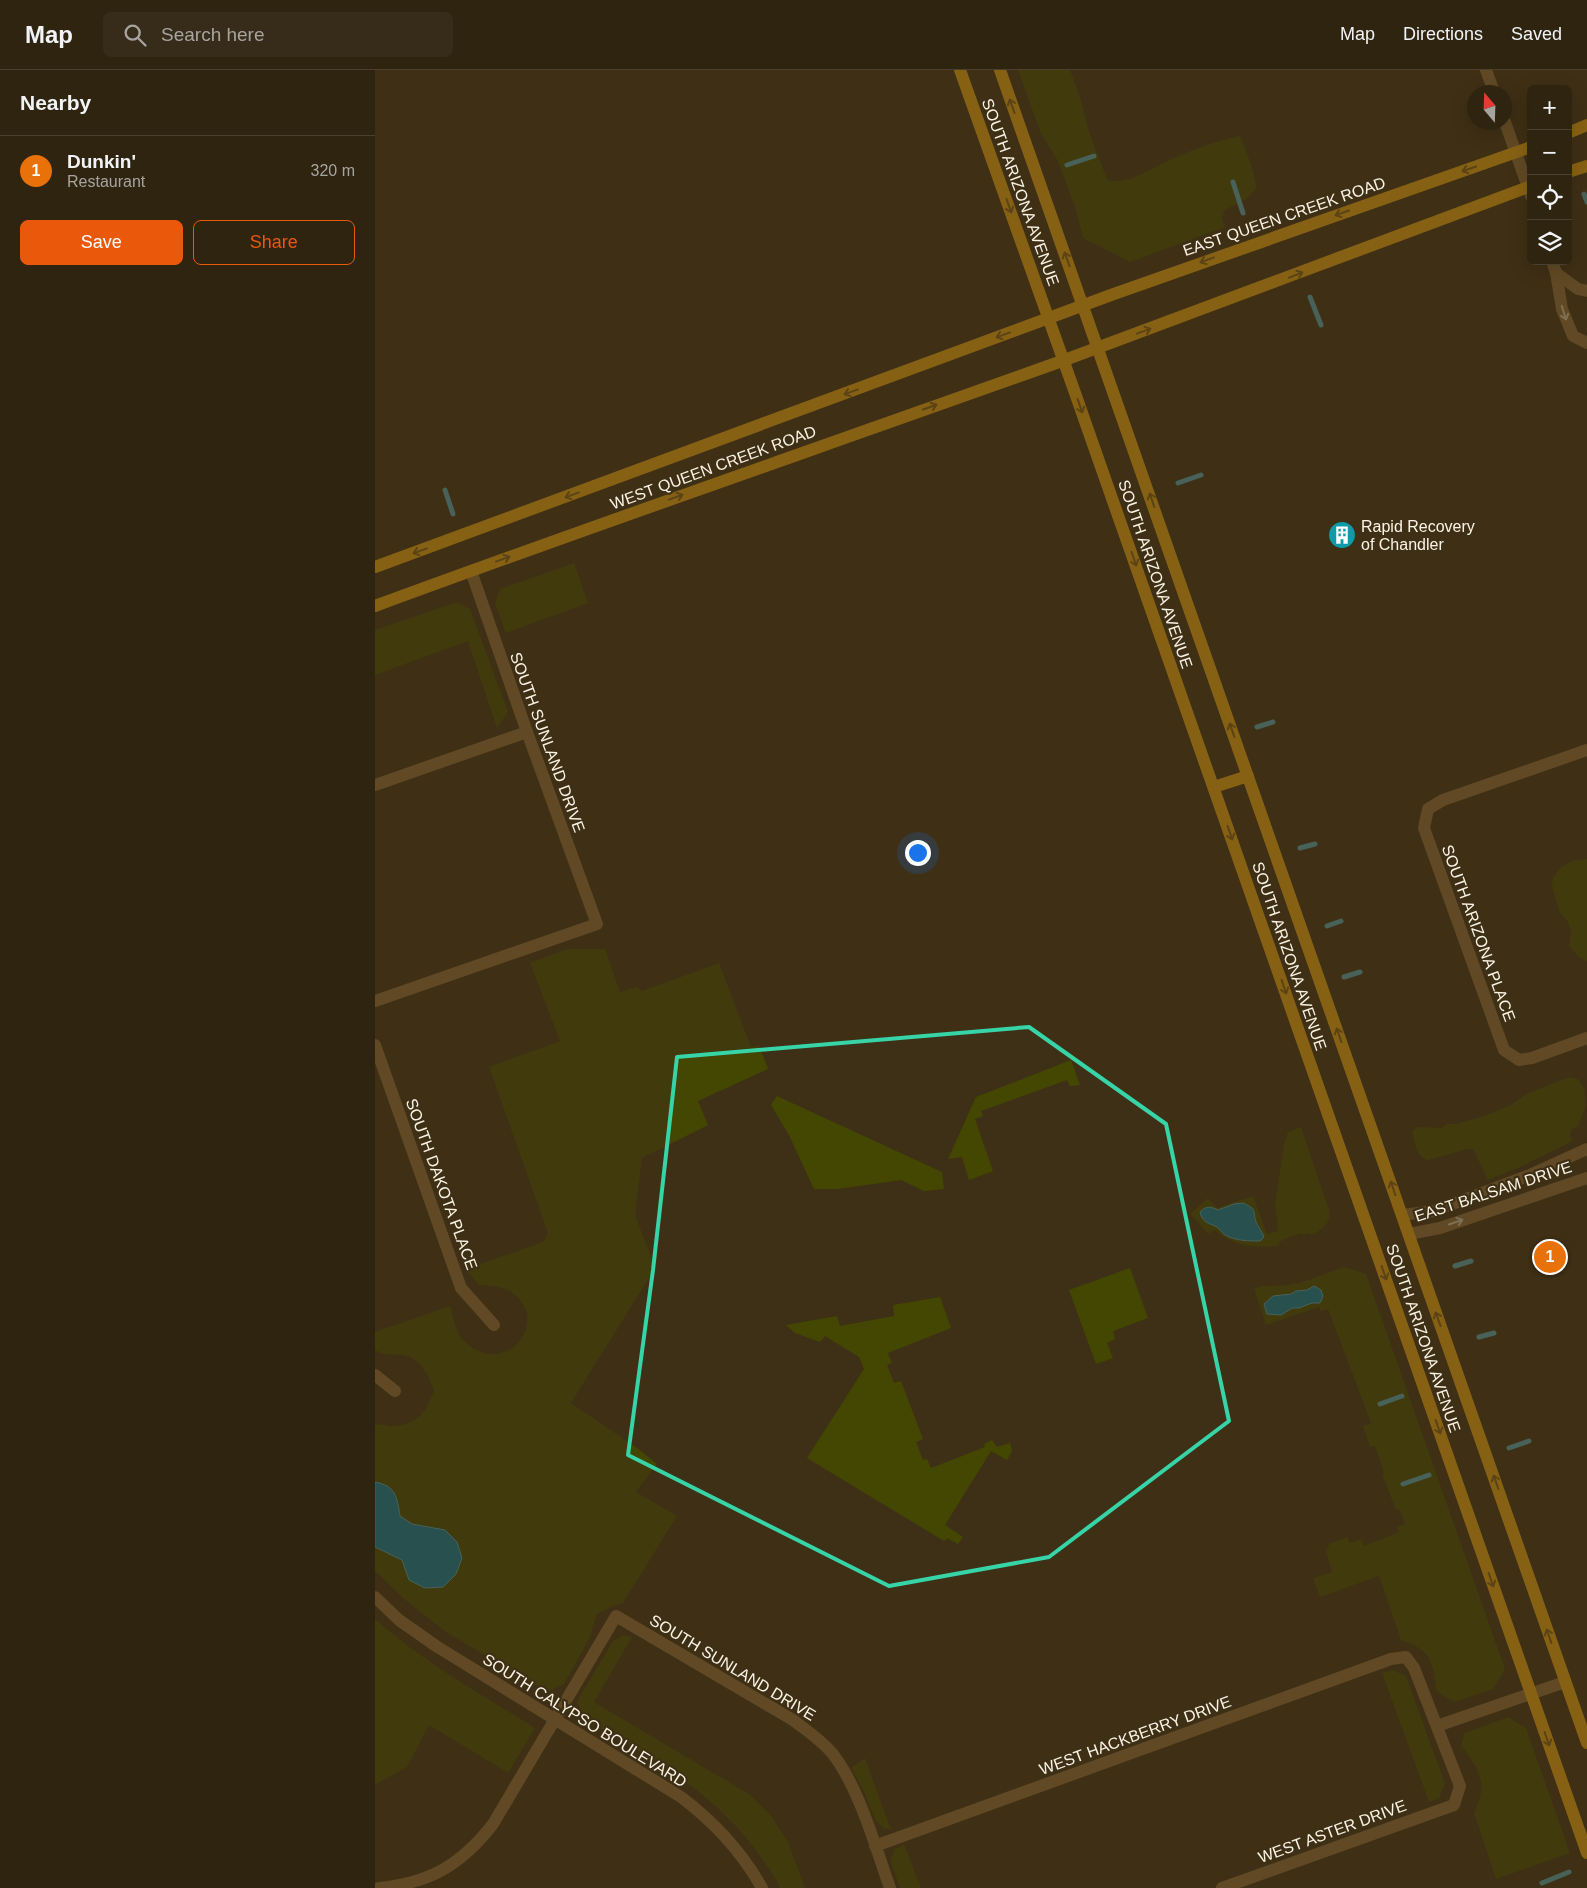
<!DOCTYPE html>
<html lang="en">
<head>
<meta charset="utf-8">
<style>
	body { margin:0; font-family:Helvetica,sans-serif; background:#362c19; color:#f1f3f6 }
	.controls { position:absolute; right:15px; top:15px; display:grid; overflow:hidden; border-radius:8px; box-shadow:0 5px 20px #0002 }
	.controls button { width:45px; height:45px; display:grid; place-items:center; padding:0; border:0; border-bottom:1px solid #494130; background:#2e2410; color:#f1f3f6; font:25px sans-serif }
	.compass { position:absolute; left:1092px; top:15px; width:45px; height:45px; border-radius:50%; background:#2e2410; box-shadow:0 5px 20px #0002; rotate:341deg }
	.you { position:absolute; left:542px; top:782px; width:18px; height:18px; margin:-12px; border:4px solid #fff; border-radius:50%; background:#1a73e8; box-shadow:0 0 0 8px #1a73e833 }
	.badge { display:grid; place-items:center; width:32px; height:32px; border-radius:50%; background:#ea580c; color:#fff; font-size:16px; font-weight:700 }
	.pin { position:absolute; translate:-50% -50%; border:2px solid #fff; box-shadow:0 1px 5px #0006 }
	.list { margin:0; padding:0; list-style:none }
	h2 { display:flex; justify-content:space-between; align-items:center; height:65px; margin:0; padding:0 20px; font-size:21px }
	h2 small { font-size:16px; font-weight:400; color:#a7a49f }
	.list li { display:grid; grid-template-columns:32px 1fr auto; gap:15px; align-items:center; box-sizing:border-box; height:70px; padding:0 20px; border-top:1px solid #494130 }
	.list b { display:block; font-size:19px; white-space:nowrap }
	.list p { margin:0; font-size:16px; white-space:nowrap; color:#a7a49f }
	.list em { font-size:16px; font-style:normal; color:#a7a49f }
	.actions { display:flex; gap:10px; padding:15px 20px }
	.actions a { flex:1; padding:11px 0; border:1px solid #ea580c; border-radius:8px; text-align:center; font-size:18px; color:#ea580c }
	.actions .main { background:#ea580c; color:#fff }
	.icon { flex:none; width:28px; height:28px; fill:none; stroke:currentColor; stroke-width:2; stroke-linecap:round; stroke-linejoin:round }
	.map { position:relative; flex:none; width:1212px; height:1818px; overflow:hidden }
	header { display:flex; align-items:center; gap:30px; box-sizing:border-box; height:70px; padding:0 25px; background:#2e2410; border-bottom:1px solid #494130 }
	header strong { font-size:24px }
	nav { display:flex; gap:28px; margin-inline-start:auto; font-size:18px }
	.search { width:350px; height:45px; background:#362c19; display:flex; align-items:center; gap:12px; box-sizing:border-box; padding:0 18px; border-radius:8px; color:#a7a49f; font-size:19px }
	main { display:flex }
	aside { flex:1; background:#2e2410 }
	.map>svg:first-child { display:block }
	.green { fill:#444701 }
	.water { fill:#0c7993; stroke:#549eab }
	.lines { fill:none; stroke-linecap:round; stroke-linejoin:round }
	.stream { stroke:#549eab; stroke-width:5 }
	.minor { stroke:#896935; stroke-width:12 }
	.major { stroke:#df9d11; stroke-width:12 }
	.oneway { stroke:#7e5c14 }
	.oneway2 { stroke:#cdbc9d }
	.marked { fill:none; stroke:#36d4a7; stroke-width:4; stroke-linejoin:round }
	.labels { text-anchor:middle; stroke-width:4.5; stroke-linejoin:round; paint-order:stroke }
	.street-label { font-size:16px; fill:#fbf3e3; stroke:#3e3016 }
	.poi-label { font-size:16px; fill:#fbf3e3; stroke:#3e3016; text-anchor:start }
</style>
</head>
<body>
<header>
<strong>Map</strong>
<div class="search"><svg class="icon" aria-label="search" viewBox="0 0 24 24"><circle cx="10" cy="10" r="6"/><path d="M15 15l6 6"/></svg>Search here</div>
<nav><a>Map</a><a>Directions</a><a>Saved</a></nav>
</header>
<main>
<aside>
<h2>Nearby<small></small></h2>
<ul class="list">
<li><span class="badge" style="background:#e8710a">1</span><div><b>Dunkin'</b><p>Restaurant</p></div><em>320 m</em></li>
</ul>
<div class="actions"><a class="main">Save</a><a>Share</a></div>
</aside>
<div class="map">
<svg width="1212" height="1818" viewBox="0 0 1212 1818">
	<rect width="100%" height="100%" fill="#3e3016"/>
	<g class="green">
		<path d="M643 0H695L705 27 714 62 732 109C748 119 786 93 801 87 822 78 844 70 865 66L876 94 882 118 871 129 850 140 847 148 850 157 755 192 708 168 700 137 683 91 666 64Z"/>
		<path d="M199 493 213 533 131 563 120 533 125 519Z"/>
		<path d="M82 532 95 539 133 642 122 658 93 571 0 605V560Z"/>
		<path d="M1212 789V891L1204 887 1194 876 1196 862 1193 852 1185 843 1177 817 1178 807 1186 797 1199 790Z"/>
		<path d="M192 879H230L245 922 261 917 267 921 344 893 376 977 384 975 393 999 323 1031 333 1055 267 1088 260 1145 278 1192 274 1208 196 1333 262 1378 282 1394 261 1422 302 1446 248 1533 240 1535 222 1544 214 1569 189 1614 172 1622 71 1562 29 1529 0 1501V1355C7 1353 13 1357 20 1356 44 1353 51 1342 59 1320 53 1305 46 1288 28 1285 17 1284 10 1286 0 1280V1262L75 1236C78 1245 80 1258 85 1266 123 1315 182 1253 135 1221 128 1216 113 1216 104 1215L91 1199 168 1172 173 1163 114 997 185 971 155 893Z"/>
		<path d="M696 990 705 1015 695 1016 692 1010 606 1041 608 1046 600 1049 618 1101 594 1110 587 1087 573 1089 601 1027Z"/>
		<path d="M1194 1007 1203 1009 1210 1020V1037L1203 1056 1196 1060 1195 1066 1198 1071 1145 1097 1113 1110 1098 1079H1093L1053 1090C1040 1086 1040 1072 1037 1061L1042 1057 1066 1058 1072 1054H1081L1112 1045 1136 1035 1151 1024Z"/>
		<path d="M402 1026 567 1102 569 1119 549 1121 526 1110 463 1119H439L414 1065 396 1035Z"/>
		<path d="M926 1057 954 1140C957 1152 947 1160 937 1165L932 1163 927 1165 925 1163 906 1171 903 1176C879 1178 859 1177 840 1160L833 1164 815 1144 833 1128 842 1138 878 1126 892 1164 903 1161 900 1134 909 1074 913 1062Z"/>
		<path d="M969 1197 991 1204 1130 1599 1118 1619 1079 1632 1062 1622C1057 1591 1058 1581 1026 1570L1004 1506 945 1527 938 1508 957 1502 951 1481 955 1473 972 1467 975 1473 986 1469 989 1476 1024 1462 1022 1457 1030 1454 1024 1439 1021 1440 1007 1404 1009 1403 1000 1376 995 1377 988 1356 996 1353 953 1239 946 1241 944 1237 891 1255 879 1219C889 1214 901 1217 913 1215 932 1212 951 1203 969 1197Z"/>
		<path d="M755 1198 773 1248 738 1261 740 1269 732 1273 738 1288 721 1294 694 1220Z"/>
		<path d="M565 1227 576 1258 513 1283 517 1293 512 1295 519 1313 526 1311 548 1369 541 1372 548 1390 552 1389 556 1398 610 1377 609 1374 617 1370 622 1377 635 1373 637 1381 632 1390 616 1381 570 1455 588 1467 583 1474 572 1468 569 1471 432 1388 489 1299 484 1287 450 1266 445 1272 420 1263 411 1255 462 1246 465 1256 519 1246 518 1235Z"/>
		<path d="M0 1549C48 1592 106 1624 160 1658L133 1703 54 1655 32 1697 0 1715Z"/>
		<path d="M248 1565 257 1567 219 1632 374 1724 395 1744 413 1772 430 1818H405C401 1808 394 1798 387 1789 343 1723 274 1687 208 1648L202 1631 238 1571Z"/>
		<path d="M1018 1600 1031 1606 1070 1714 1064 1728 1054 1732 1007 1603Z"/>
		<path d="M1133 1647 1151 1658 1195 1783 1121 1809 1099 1743C1114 1711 1104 1701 1086 1675L1090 1663Z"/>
		<path d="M490 1688 516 1760 509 1758 500 1750 489 1722 476 1698Z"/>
		<path d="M529 1774 546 1818H525L515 1790 520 1779Z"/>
	</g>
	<g class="water">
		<path d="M868 1133C883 1140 877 1139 881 1152 883 1157 887 1161 889 1167L885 1171C873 1171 861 1171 850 1165 847 1163 845 1159 842 1157 834 1153 827 1153 825 1142 831 1136 835 1136 843 1140L859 1134Z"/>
		<path d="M939 1216 946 1220 948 1226 945 1233H937L924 1238H917L906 1245 892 1244 889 1234 898 1226 916 1224 921 1221 932 1220Z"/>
		<path d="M0 1412C21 1416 22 1427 25 1446L37 1454 70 1460 82 1472 87 1488 81 1504 68 1517 50 1518 34 1510 27 1490 0 1477Z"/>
	</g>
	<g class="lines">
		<g class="stream">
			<path d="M692 95 719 86"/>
			<path d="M858 112 868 143"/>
			<path d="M1209 124 1212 132"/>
			<path d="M935 227 946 255"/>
			<path d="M803 413 826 405"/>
			<path d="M70 420 78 444"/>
			<path d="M882 657 898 652"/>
			<path d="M925 778 940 774"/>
			<path d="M952 856 966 851"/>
			<path d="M969 907 985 902"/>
			<path d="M1080 1196 1096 1191"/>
			<path d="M1104 1267 1119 1263"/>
			<path d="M1005 1334 1027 1326"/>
			<path d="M1134 1378 1154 1371"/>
			<path d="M1028 1414 1054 1405"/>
			<path d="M1167 1813 1194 1802"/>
		</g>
		<g class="minor">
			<path d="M1111 0 1119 22"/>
			<path d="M1130 52 1156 126"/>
			<path d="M1177 191 1181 203 1187 239 1198 266 1212 273"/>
			<path d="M1181 203 1203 219 1212 221"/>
			<path d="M1212 680 1068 730 1053 739 1049 758 1129 980 1144 990 1157 988 1212 968"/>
			<path d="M0 715 152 662"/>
			<path d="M0 931 222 854 152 662 96 501"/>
			<path d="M0 975 86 1218 119 1255"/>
			<path d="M1027 1145 1059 1141 1155 1105 1212 1079"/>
			<path d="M1034 1164 1065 1158 1212 1108"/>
			<path d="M0 1305 20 1321"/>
			<path d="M0 1527 24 1550 61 1576 306 1727C339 1752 367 1782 387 1818"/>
			<path d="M1062 1656 1190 1612"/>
			<path d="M500 1776 1016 1589 1031 1587 1039 1598 1085 1716 1079 1735 847 1818"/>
			<path d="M4 1818C55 1813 86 1795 118 1754L241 1546 418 1650C431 1660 446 1670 457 1683 484 1717 500 1776 515 1818"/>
		</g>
		<g class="major">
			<path d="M585 0 699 320 1212 1783"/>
			<path d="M625 0 1212 1673"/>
			<path d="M1193 63 1212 55"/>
			<path d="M1193 102 1212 96"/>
			<path d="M0 497 736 225 1156 77"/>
			<path d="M0 536C228 452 458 373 687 291 844 234 999 173 1156 116"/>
			<path d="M839 717 873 706"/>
		</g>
	</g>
	<defs><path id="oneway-shaft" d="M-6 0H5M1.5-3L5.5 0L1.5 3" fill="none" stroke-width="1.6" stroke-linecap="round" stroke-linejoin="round" transform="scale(1.25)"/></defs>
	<g class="oneway">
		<use href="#oneway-shaft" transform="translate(637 36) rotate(-110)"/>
		<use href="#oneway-shaft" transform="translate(1094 99) rotate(161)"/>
		<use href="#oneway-shaft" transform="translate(634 136) rotate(70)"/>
		<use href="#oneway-shaft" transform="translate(967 143) rotate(161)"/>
		<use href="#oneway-shaft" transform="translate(692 189) rotate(-110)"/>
		<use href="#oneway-shaft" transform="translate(832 190) rotate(160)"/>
		<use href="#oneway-shaft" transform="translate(921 205) rotate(-21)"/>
		<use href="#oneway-shaft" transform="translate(769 261) rotate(-20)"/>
		<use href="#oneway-shaft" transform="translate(628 265) rotate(160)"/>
		<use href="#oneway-shaft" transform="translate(476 322) rotate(160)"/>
		<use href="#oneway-shaft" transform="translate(705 336) rotate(71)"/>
		<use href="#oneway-shaft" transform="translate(555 337) rotate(-19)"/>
		<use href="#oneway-shaft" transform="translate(197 425) rotate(160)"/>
		<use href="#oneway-shaft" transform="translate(301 427) rotate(-20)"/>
		<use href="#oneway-shaft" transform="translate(777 430) rotate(-109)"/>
		<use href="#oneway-shaft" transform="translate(45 481) rotate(160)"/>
		<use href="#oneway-shaft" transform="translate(128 489) rotate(-20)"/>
		<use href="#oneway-shaft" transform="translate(759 489) rotate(71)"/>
		<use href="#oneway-shaft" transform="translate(857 660) rotate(-109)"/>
		<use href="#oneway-shaft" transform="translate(855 763) rotate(71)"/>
		<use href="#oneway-shaft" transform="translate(909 917) rotate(71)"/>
		<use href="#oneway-shaft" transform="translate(964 965) rotate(-109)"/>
		<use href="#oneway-shaft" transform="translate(1018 1118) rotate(-109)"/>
		<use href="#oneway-shaft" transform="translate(1009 1203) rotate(71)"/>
		<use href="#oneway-shaft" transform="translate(1063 1249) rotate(-110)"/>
		<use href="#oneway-shaft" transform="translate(1063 1357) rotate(71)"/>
		<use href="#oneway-shaft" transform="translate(1121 1412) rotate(-109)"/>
		<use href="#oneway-shaft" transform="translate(1116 1510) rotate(71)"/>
		<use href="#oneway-shaft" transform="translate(1174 1566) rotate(-109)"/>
		<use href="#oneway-shaft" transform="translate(1172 1669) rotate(71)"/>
	</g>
	<g class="oneway2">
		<use href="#oneway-shaft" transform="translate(1189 243) rotate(72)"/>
		<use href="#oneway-shaft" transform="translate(1081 1152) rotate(-19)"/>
	</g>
	<path d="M0 0H1212V1818H0ZM654 957 791 1054 854 1351 674 1487 514 1516 253 1385 278 1200 302 987Z" fill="#3e3016" fill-opacity=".55" fill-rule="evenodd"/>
	<path class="marked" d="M654 957 791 1054 854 1351 674 1487 514 1516 253 1385 278 1200 302 987Z"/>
	<defs>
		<g id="building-disc" transform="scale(1.4375)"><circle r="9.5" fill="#0f9aa8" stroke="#3e3016"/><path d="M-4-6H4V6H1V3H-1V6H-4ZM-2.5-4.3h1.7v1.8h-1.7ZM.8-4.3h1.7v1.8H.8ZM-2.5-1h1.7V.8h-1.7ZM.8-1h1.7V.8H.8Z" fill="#fff"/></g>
	</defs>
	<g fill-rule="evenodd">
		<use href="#building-disc" x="967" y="465"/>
	</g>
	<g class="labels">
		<g class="street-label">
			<text transform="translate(646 122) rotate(70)" y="6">SOUTH ARIZONA AVENUE</text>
			<text transform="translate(909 146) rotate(-19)" y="6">EAST QUEEN CREEK ROAD</text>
			<text transform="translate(338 397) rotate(-20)" y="6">WEST QUEEN CREEK ROAD</text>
			<text transform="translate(781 504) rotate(71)" y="6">SOUTH ARIZONA AVENUE</text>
			<text transform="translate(173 672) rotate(70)" y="6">SOUTH SUNLAND DRIVE</text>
			<text transform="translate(1104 863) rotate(70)" y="6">SOUTH ARIZONA PLACE</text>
			<text transform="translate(915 886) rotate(71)" y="6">SOUTH ARIZONA AVENUE</text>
			<text transform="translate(67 1114) rotate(70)" y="6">SOUTH DAKOTA PLACE</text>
			<text transform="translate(1118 1121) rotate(-18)" y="6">EAST BALSAM DRIVE</text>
			<text transform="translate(1049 1268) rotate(71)" y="6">SOUTH ARIZONA AVENUE</text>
			<text transform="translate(358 1597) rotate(31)" y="6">SOUTH SUNLAND DRIVE</text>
			<text transform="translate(210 1650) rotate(32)" y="6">SOUTH CALYPSO BOULEVARD</text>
			<text transform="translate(760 1665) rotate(-20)" y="6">WEST HACKBERRY DRIVE</text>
			<text transform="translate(957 1761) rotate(-20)" y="6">WEST ASTER DRIVE</text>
		</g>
		<g class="poi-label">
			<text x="986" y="462">Rapid Recovery<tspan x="986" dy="18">of Chandler</tspan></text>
		</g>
	</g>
</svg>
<div class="controls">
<button>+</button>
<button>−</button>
<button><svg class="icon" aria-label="locate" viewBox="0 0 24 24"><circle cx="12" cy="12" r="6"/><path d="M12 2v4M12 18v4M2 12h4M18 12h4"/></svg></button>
<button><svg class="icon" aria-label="layers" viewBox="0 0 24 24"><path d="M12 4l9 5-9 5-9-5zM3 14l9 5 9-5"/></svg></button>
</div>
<svg class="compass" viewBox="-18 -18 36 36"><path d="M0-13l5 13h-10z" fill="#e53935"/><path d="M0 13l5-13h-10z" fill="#a7a49f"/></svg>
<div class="you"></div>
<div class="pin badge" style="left:1175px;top:1187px;background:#e8710a">1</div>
</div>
</main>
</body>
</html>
